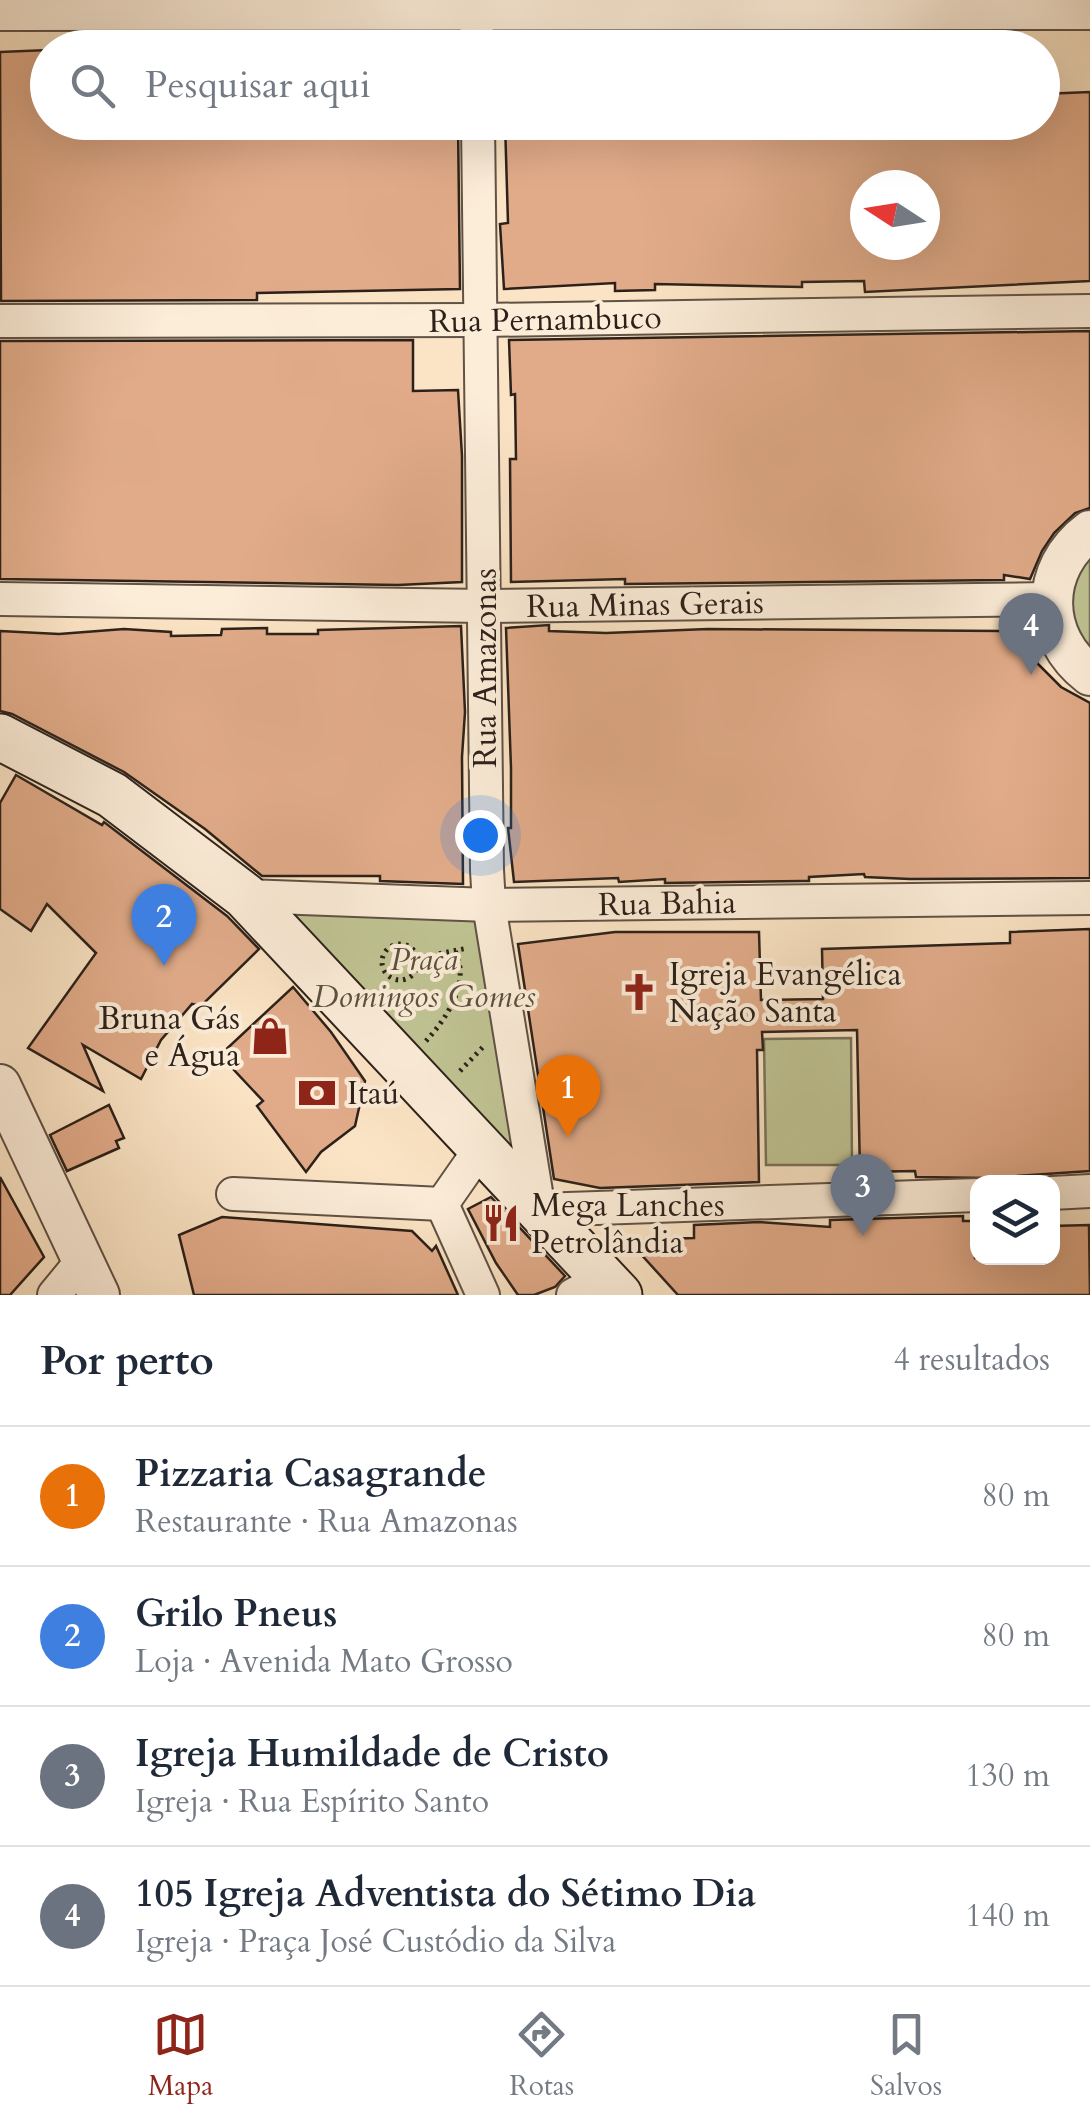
<!DOCTYPE html>
<html lang="pt">
<head>
<meta charset="utf-8">
<style>
	body { margin:0; font-family:Cardo,serif; background:#f2f2f3; color:#1f2937 }
	.controls { position:absolute; right:30px; bottom:30px; display:grid; overflow:hidden; border-radius:20px; box-shadow:0 10px 40px #0002 }
	.controls button { width:90px; height:90px; display:grid; place-items:center; padding:0; border:0; border-bottom:2px solid #e0e1e3; background:#fff; color:#1f2937; font:50px sans-serif }
	.compass { position:absolute; left:850px; top:170px; width:90px; height:90px; border-radius:50%; background:#fff; box-shadow:0 10px 40px #0002; rotate:282deg }
	.you { position:absolute; left:480px; top:835px; width:35px; height:35px; margin:-25px; border:8px solid #fff; border-radius:50%; background:#1a73e8; box-shadow:0 0 0 15px #1a73e833 }
	.badge { display:grid; place-items:center; width:65px; height:65px; border-radius:50%; background:#8f2418; color:#fff; font-size:32px; font-weight:700 }
	.pin { position:absolute; translate:-50% -82px; filter:drop-shadow(0 2px 5px #0008) }
	.pin::after { content:''; position:absolute; top:52px; width:35px; height:30px; background:inherit; clip-path:polygon(0 0,100% 0,50% 100%) }
	.list { margin:0; padding:0; list-style:none }
	h2 { display:flex; justify-content:space-between; align-items:center; height:130px; margin:0; padding:0 40px; font-size:42px }
	h2 small { font-size:32px; font-weight:400; color:#747a83 }
	.list li { display:grid; grid-template-columns:65px 1fr auto; gap:30px; align-items:center; box-sizing:border-box; height:140px; padding:0 40px; border-top:2px solid #e0e1e3 }
	.list b { display:block; font-size:38px; white-space:nowrap }
	.list p { margin:0; font-size:32px; white-space:nowrap; color:#747a83 }
	.list em { font-size:32px; font-style:normal; color:#747a83 }
	.icon { flex:none; width:55px; height:55px; fill:none; stroke:currentColor; stroke-width:2; stroke-linecap:round; stroke-linejoin:round }
	.map { position:relative; flex:none; width:1090px; height:1295px; overflow:hidden }
	.search { position:absolute; background:#fff; box-shadow:0 10px 40px #0002; left:30px; right:30px; top:30px; height:110px; display:flex; align-items:center; gap:25px; box-sizing:border-box; padding:0 35px; border-radius:55px; color:#747a83; font-size:38px }
	.sheet { height:690px; background:#fff }
	nav { display:flex; justify-content:space-around; align-items:center; box-sizing:border-box; height:140px; border-top:2px solid #e0e1e3; background:#fff; font-size:28px; color:#747a83 }
	nav a { display:grid; justify-items:center; gap:5px }
	nav .on { color:#8f2418 }
	.map>svg:first-child { display:block }
	.green { fill:#c0c494; stroke:#767257; stroke-width:2.5 }
	.building { fill:#e1ab89; stroke:#2c211a; stroke-width:2.5; fill-rule:evenodd }
	.lines { fill:none; stroke-linecap:round; stroke-linejoin:round }
	.minor-casing { stroke:#605245; stroke-width:36 }
	.tertiary-casing { stroke:#605245; stroke-width:44 }
	.secondary-casing { stroke:#2c211a; stroke-width:49 }
	.path { stroke:#2c211a; stroke-width:5; stroke-dasharray:2.5 5; stroke-linecap:butt }
	.minor { stroke:#fcedd9; stroke-width:32 }
	.tertiary { stroke:#fcedd9; stroke-width:40 }
	.secondary { stroke:#fcedd9; stroke-width:45 }
	.labels { text-anchor:middle; stroke-width:8; stroke-linejoin:round; paint-order:stroke }
	.street-label { font-size:32px; fill:#2c211a; stroke:#fcedd9 }
	.park-label { font-size:32px; font-style:italic; fill:#58523f; stroke:#fcedd9 }
	.poi-label { font-size:32px; fill:#2c211a; stroke:#fcedd9; text-anchor:start }
</style>
</head>
<body>
<div class="map">
<svg width="1090" height="1295" viewBox="0 0 1090 1295">
	<rect width="100%" height="100%" fill="#fbe4c5"/>
	<filter id="stains"><feTurbulence type="fractalNoise" baseFrequency=".002" numOctaves="4"/><feColorMatrix values="0 0 0 0 .2 0 0 0 0 .09 0 0 0 0 .02 0 0 0 .5 -.17"/></filter>
	<radialGradient id="worn" r=".72"><stop offset=".6" stop-color="#630" stop-opacity="0"/><stop offset="1" stop-color="#630" stop-opacity=".3"/></radialGradient>
	<g class="green">
		<path d="M1090 535V666L1071 647 1063 569Z"/>
		<path d="M258 902 483 910 529 1191Z"/>
		<path d="M851 1038 852 1165H766L764 1039Z"/>
	</g>
	<g class="building">
		<path d="M977 33H1007V48H978Z"/>
		<path d="M48 50V122H458L460 289 257 293V300L1 301 0 52Z"/>
		<path d="M1090 92V281L865 292 864 281 802 282V287L655 284V290L615 291V283L504 289 500 224 508 223 505 122H1042V94ZM865 185H925V245H865Z"/>
		<path d="M1090 331V508L1075 513 1054 533 1042 551 1030 579 1004 575V580L625 584V579L511 582 510 459H516L515 394 511 395 509 340Z"/>
		<path d="M413 340V391L458 390 462 456V582L398 585 0 579V341Z"/>
		<path d="M549 625V631L606 633 708 629 1001 631 1026 639 1038 664 1061 687 1090 703V878L910 879 865 877 864 874 809 877V881H803L665 883V879L619 882 618 878 514 882 508 828H511V768L506 628Z"/>
		<path d="M461 626 465 712 462 757 463 884 380 881V876H262L205 829 124 772 12 714 0 711V631L59 634 124 629 171 632V636L221 635 222 629 267 628V634H318V630Z"/>
		<path d="M16 775 102 825 104 822 227 916 259 949 201 1006 192 1004 161 1040 141 1079 83 1045 103 1091 28 1048 96 953 47 904 31 931 0 909V803Z"/>
		<path d="M1090 929V1171L988 1178 916 1177 915 1171 860 1172 857 1030 762 1032 763 1050H757L759 1182 600 1188 554 1179 518 944 615 932H759L761 1000 823 999 822 949 1010 943V932Z"/>
		<path d="M293 987 331 1032 365 1081 355 1126 321 1152 306 1172 257 1106 263 1101 220 1055Z"/>
		<path d="M109 1105 124 1138 116 1141 119 1148 67 1171 50 1135Z"/>
		<path d="M0 1177 44 1257 10 1295H0Z"/>
		<path d="M491 1197 565 1276 555 1287 534 1295H518L496 1263 468 1209Z"/>
		<path d="M963 1216V1221H974L975 1258H1052V1226L1089 1225 1090 1295H678L628 1240 694 1238V1225L759 1222 830 1227V1220Z"/>
		<path d="M222 1217 412 1231 432 1251 436 1246 458 1295H194L179 1235Z"/>
	</g>
	<g class="lines">
		<g class="minor-casing">
			<g id="minor">
				<path d="M476 0 477 48"/>
				<path d="M0 14 1090 13"/>
				<path d="M478 122 487 870 489 905 539 1210 978 1195"/>
				<path d="M0 321 483 320 1090 311"/>
				<path d="M0 599 485 606 1050 599"/>
				<path d="M245 896 489 905 1090 898"/>
				<path d="M1052 1193 1090 1191"/>
				<path d="M233 1194 442 1204 481 1148"/>
				<path d="M442 1204 483 1295"/>
				<path d="M54 1295 81 1262"/>
				<path d="M573 1295 603 1278"/>
			</g>
		</g>
		<g class="tertiary-casing">
			<g id="tertiary">
				<path d="M1090 531C1039 569 1040 637 1090 675"/>
				<path d="M0 1085 99 1295"/>
			</g>
		</g>
		<g class="secondary-casing">
			<path id="secondary" d="M0 737 112 795 245 896 619 1295"/>
		</g>
		<g class="path">
			<circle cx="400" cy="962" r="18"/>
			<path d="M417 958 468 948"/>
			<path d="M426 1041C447 1018 471 982 455 951"/>
			<path d="M460 1071 483 1047"/>
		</g>
		<use href="#minor" class="minor"/>
		<use href="#tertiary" class="tertiary"/>
		<use href="#secondary" class="secondary"/>
	</g>
	<defs>
		<g id="church-bare" transform="scale(3)"><path d="M-1.2-6h2.4v3.5h3.3v2.4h-3.3V6h-2.4V-.1h-3.3v-2.4h3.3Z" fill="#8f2418" stroke="#fcedd9" stroke-width="2.5" paint-order="stroke"/></g>
		<g id="shop-bare" transform="scale(3)"><path d="M-5-2.5h2.3a2.7 3.5 0 0 1 5.4 0H5L5.5 6h-11ZM-1.5-2.5h3a1.5 2.3 0 0 0-3 0Z" fill="#8f2418" stroke="#fcedd9" stroke-width="2.5" paint-order="stroke"/></g>
		<g id="bank-bare" transform="scale(3)"><path d="M-6-4H6V4H-6ZM0-2.3a2.3 2.3 0 1 0 0 4.6a2.3 2.3 0 1 0 0-4.6Z" fill="#8f2418" stroke="#fcedd9" stroke-width="2.5" paint-order="stroke"/></g>
		<g id="restaurant-bare" transform="scale(3)"><path d="M-5-6h1v4h1v-4h1v4h1v-4h1v5L-1.5 .5V6h-2V.5L-5-1ZM5-6V6H3V1.5H1.5Q1.5-4 5-6Z" fill="#8f2418" stroke="#fcedd9" stroke-width="2.5" paint-order="stroke"/></g>
	</defs>
	<g fill-rule="evenodd">
		<use href="#church-bare" x="639" y="992"/>
		<use href="#shop-bare" x="270" y="1036"/>
		<use href="#bank-bare" x="317" y="1093"/>
		<use href="#restaurant-bare" x="501" y="1223"/>
	</g>
	<g class="labels">
		<g class="street-label">
			<text transform="translate(545 319) rotate(-1)" y="11">Rua Pernambuco</text>
			<text transform="translate(645 604) rotate(-1)" y="11">Rua Minas Gerais</text>
			<text transform="translate(485 668) rotate(-90)" y="11">Rua Amazonas</text>
			<text transform="translate(667 903) rotate(-1)" y="11">Rua Bahia</text>
		</g>
		<g class="park-label">
			<text x="424" y="970">Praça<tspan x="424" dy="37">Domingos Gomes</tspan></text>
		</g>
		<g class="poi-label">
			<text x="669" y="985">Igreja Evangélica<tspan x="669" dy="37">Nação Santa</tspan></text>
			<text x="240" y="1029" text-anchor="end">Bruna Gás<tspan x="240" dy="37">e Água</tspan></text>
			<text x="347" y="1104">Itaú</text>
			<text x="531" y="1216">Mega Lanches<tspan x="531" dy="37">Petrolândia</tspan></text>
		</g>
	</g>
	<rect width="100%" height="100%" filter="url(#stains)"/>
	<rect width="100%" height="100%" fill="url(#worn)"/>
</svg>
<div class="controls">
<button><svg class="icon" aria-label="layers" viewBox="0 0 24 24"><path d="M12 4l9 5-9 5-9-5zM3 14l9 5 9-5"/></svg></button>
</div>
<svg class="compass" viewBox="-18 -18 36 36"><path d="M0-13l5 13h-10z" fill="#e53935"/><path d="M0 13l5-13h-10z" fill="#747a83"/></svg>
<div class="you"></div>
<div class="pin badge" style="left:568px;top:1137px;background:#e8710a">1</div>
<div class="pin badge" style="left:164px;top:966px;background:#3f7fe0">2</div>
<div class="pin badge" style="left:863px;top:1236px;background:#6b7280">3</div>
<div class="pin badge" style="left:1031px;top:675px;background:#6b7280">4</div>
<div class="search"><svg class="icon" aria-label="search" viewBox="0 0 24 24"><circle cx="10" cy="10" r="6"/><path d="M15 15l6 6"/></svg>Pesquisar aqui</div>
</div>
<section class="sheet">
<h2>Por perto<small>4 resultados</small></h2>
<ul class="list">
<li><span class="badge" style="background:#e8710a">1</span><div><b>Pizzaria Casagrande</b><p>Restaurante · Rua Amazonas</p></div><em>80 m</em></li>
<li><span class="badge" style="background:#3f7fe0">2</span><div><b>Grilo Pneus</b><p>Loja · Avenida Mato Grosso</p></div><em>80 m</em></li>
<li><span class="badge" style="background:#6b7280">3</span><div><b>Igreja Humildade de Cristo</b><p>Igreja · Rua Espírito Santo</p></div><em>130 m</em></li>
<li><span class="badge" style="background:#6b7280">4</span><div><b>105 Igreja Adventista do Sétimo Dia</b><p>Igreja · Praça José Custódio da Silva</p></div><em>140 m</em></li>
</ul>
</section>
<nav>
<a class="on"><svg class="icon" aria-label="map" viewBox="0 0 24 24"><path d="M3 6l6-2 6 2 6-2v14l-6 2-6-2-6 2zM9 4v14M15 6v14"/></svg>Mapa</a>
<a><svg class="icon" aria-label="directions" viewBox="0 0 24 24"><path d="M12 3l9 9-9 9-9-9zM9 14v-3h6M13 9l2 2-2 2"/></svg>Rotas</a>
<a><svg class="icon" aria-label="saved" viewBox="0 0 24 24"><path d="M7 4h10v16l-5-4-5 4z"/></svg>Salvos</a>
</nav>
</body>
</html>
